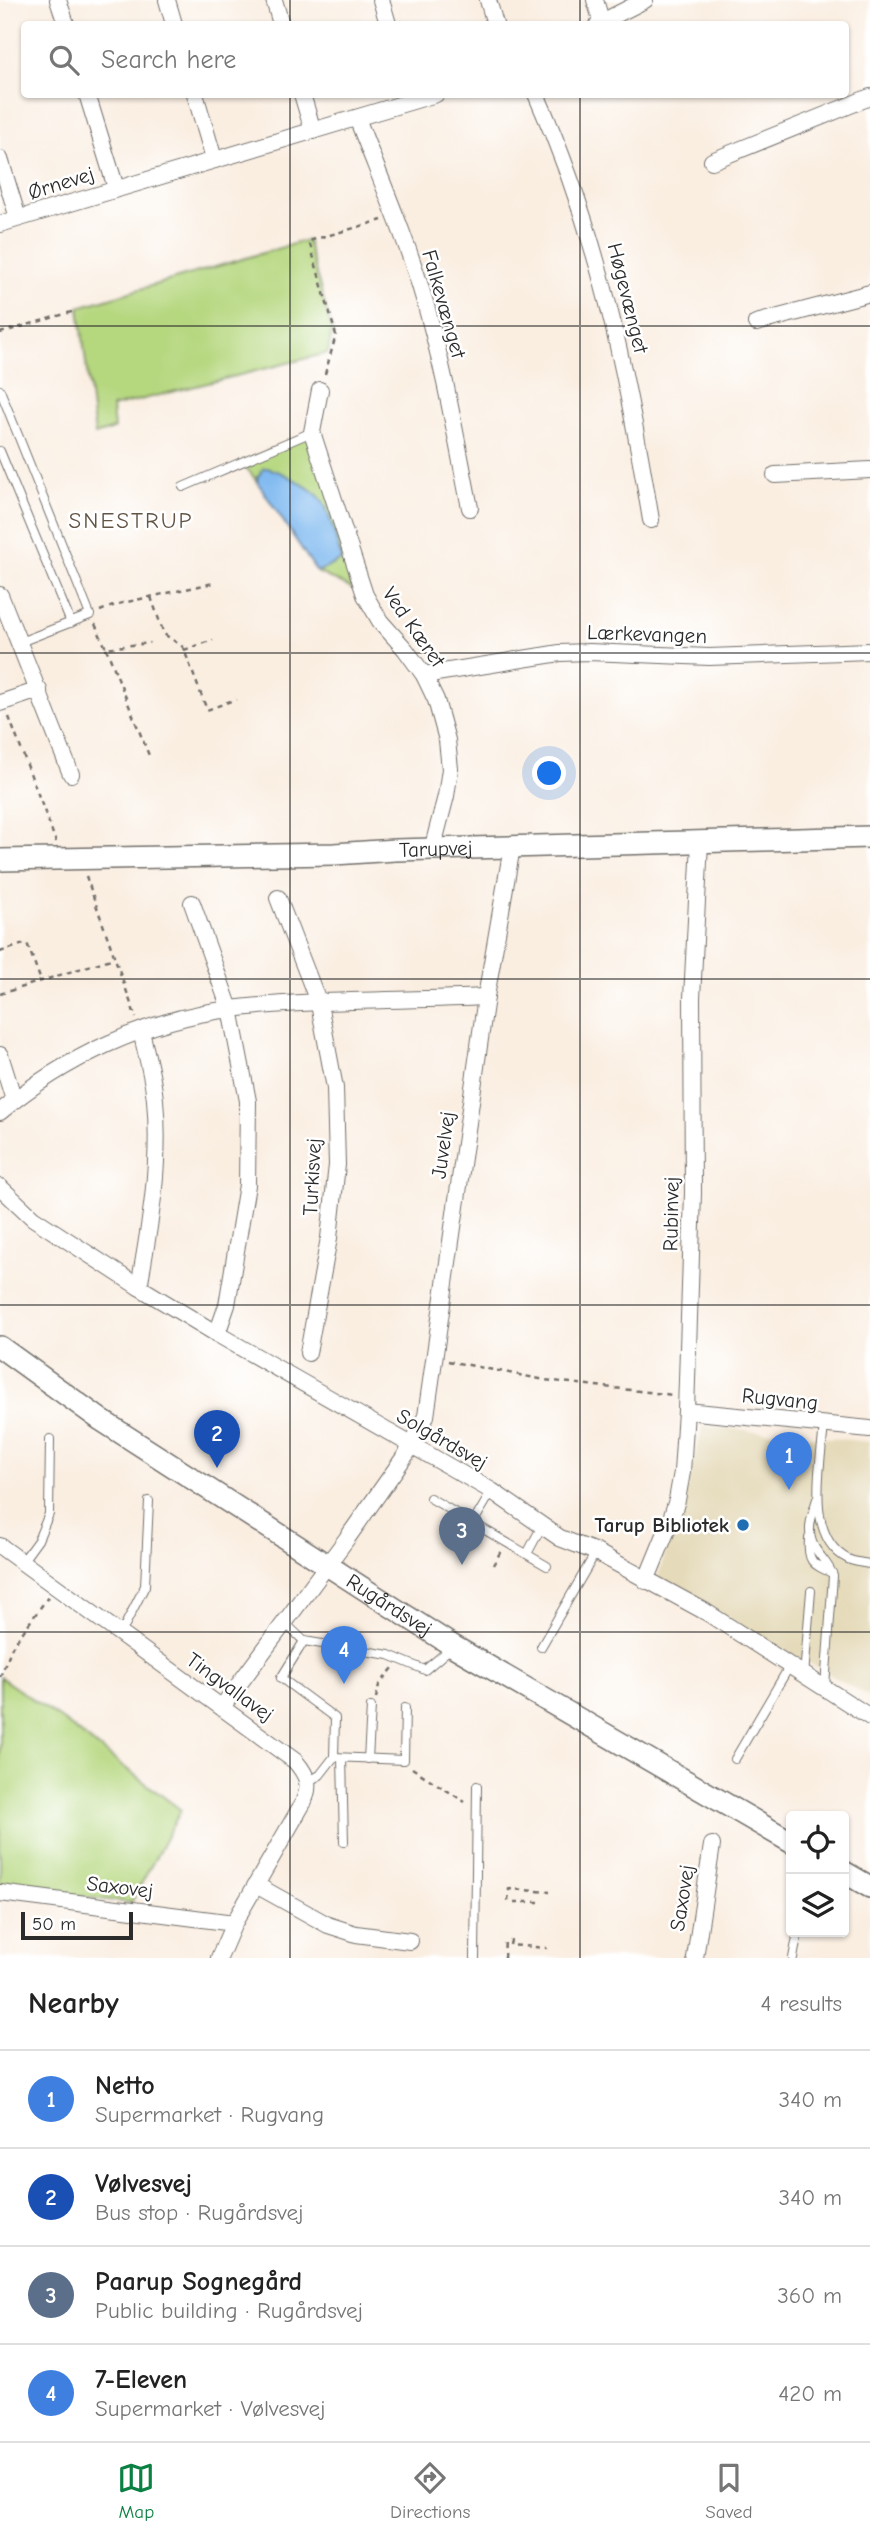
<!DOCTYPE html>
<html lang="en">
<head>
<meta charset="utf-8">
<style>
	body { margin:0; font-family:"Comic Neue",sans-serif; background:#f6f6f6; color:#222 }
	.controls { position:absolute; right:21px; bottom:21px; display:grid; overflow:hidden; border-radius:7px; box-shadow:0 2px 5px #0004 }
	.controls button { width:63px; height:63px; display:grid; place-items:center; padding:0; border:0; border-bottom:2px solid #e0e0e0; background:#fff; color:#222; font:35px sans-serif }
	.scale { position:absolute; left:21px; bottom:18px; width:112px; box-sizing:border-box; padding-left:7px; border:4px solid #2b2b2b; border-top:0; font-size:19px; line-height:24px; white-space:nowrap; color:#2b2b2b; -webkit-text-stroke:5px #fff; paint-order:stroke }
	.you { position:absolute; left:550px; top:774px; width:24px; height:24px; margin:-18px; border:5px solid #fff; border-radius:50%; background:#1a73e8; box-shadow:0 0 0 10px #1a73e833 }
	.badge { display:grid; place-items:center; width:46px; height:46px; border-radius:50%; background:#0b8043; color:#fff; font-size:23px; font-weight:700 }
	.pin { position:absolute; translate:-50% -58px; filter:drop-shadow(0 2px 4px #0008) }
	.pin::after { content:''; position:absolute; top:37px; width:24px; height:21px; background:inherit; clip-path:polygon(0 0,100% 0,50% 100%) }
	.list { margin:0; padding:0; list-style:none }
	h2 { display:flex; justify-content:space-between; align-items:center; height:91px; margin:0; padding:0 28px; font-size:30px }
	h2 small { font-size:23px; font-weight:400; color:#767676 }
	.list li { display:grid; grid-template-columns:46px 1fr auto; gap:21px; align-items:center; box-sizing:border-box; height:98px; padding:0 28px; border-top:2px solid #e0e0e0 }
	.list b { display:block; font-size:26px; white-space:nowrap }
	.list p { margin:0; font-size:23px; white-space:nowrap; color:#767676 }
	.list em { font-size:23px; font-style:normal; color:#767676 }
	.icon { flex:none; width:38px; height:38px; fill:none; stroke:currentColor; stroke-width:2; stroke-linecap:round; stroke-linejoin:round }
	.map { position:relative; flex:none; width:870px; height:1958px; overflow:hidden }
	.search { position:absolute; background:#fff; box-shadow:0 2px 5px #0004; left:21px; right:21px; top:21px; height:77px; display:flex; align-items:center; gap:18px; box-sizing:border-box; padding:0 24px; border-radius:7px; color:#767676; font-size:26px }
	.sheet { height:483px; background:#fff }
	nav { display:flex; justify-content:space-around; align-items:center; box-sizing:border-box; height:98px; border-top:2px solid #e0e0e0; background:#fff; font-size:19px; color:#767676 }
	nav a { display:grid; justify-items:center; gap:4px }
	nav .on { color:#0b8043 }
	.map>svg:first-child { display:block }
	.built { fill:#e5daba }
	.green { fill:#b5d77e; stroke:#708154; stroke-width:2 }
	.water { fill:#7fb9f0; stroke:#55728e; stroke-width:2 }
	.lines { fill:none; stroke-linecap:round; stroke-linejoin:round }
	.lane-casing { stroke:#736f6b; stroke-width:10 }
	.street-casing { stroke:#736f6b; stroke-width:18 }
	.secondary-casing { stroke:#736f6b; stroke-width:24 }
	.path { stroke:#736f6b; stroke-width:2.5; stroke-dasharray:5 5; stroke-linecap:butt }
	.lane { stroke:#fff; stroke-width:8 }
	.street { stroke:#fff; stroke-width:16 }
	.secondary { stroke:#fff; stroke-width:21 }
	.grid { fill:none; stroke:#2b2b2b; stroke-width:2; stroke-opacity:0.55 }
	.poi-dot { fill:#1f6fb2; stroke:#fff; stroke-width:2.5 }
	.labels { text-anchor:middle; stroke-width:5; stroke-linejoin:round; paint-order:stroke }
	.street-label { font-size:21px; fill:#2b2b2b; stroke:#fff }
	.poi-label { font-size:21px; font-weight:bold; fill:#2b2b2b; stroke:#fff; text-anchor:end }
	.neighbourhood-label { font-size:23px; letter-spacing:2px; fill:#635546; stroke:#fff }
</style>
</head>
<body>
<div class="map">
<svg width="870" height="1958" viewBox="0 0 870 1958">
	<rect width="100%" height="100%" fill="#fff"/>
	<filter id="ink" filterUnits="userSpaceOnUse"><feTurbulence type="fractalNoise" baseFrequency=".0143" numOctaves="2"/><feDisplacementMap in="SourceGraphic" scale="14" xChannelSelector="R" yChannelSelector="G"/><feConvolveMatrix kernelMatrix="1 2 1 2 8 2 1 2 1" color-interpolation-filters="sRGB"/></filter>
	<filter id="wash" filterUnits="userSpaceOnUse"><feTurbulence type="fractalNoise" baseFrequency=".00686" numOctaves="4" result="noise"/><feDisplacementMap in="SourceGraphic" scale="28" xChannelSelector="R" yChannelSelector="G"/><feGaussianBlur stdDeviation="1.57" result="paint"/><feColorMatrix in="noise" values="0 0 0 0 0 0 0 0 0 0 0 0 0 0 0 0 0 1.4 0 .05"/><feComposite in="paint" operator="in"/></filter>
	<g filter="url(#wash)">
		<rect width="100%" height="100%" fill="#faeee1"/>
		<path class="built" d="M703 1426 870 1442V1697L657 1579 683 1501Z"/>
		<g class="green">
			<path d="M307 240 332 331 328 353 112 407 114 429 95 435 79 307Z"/>
			<path d="M312 432 365 595 317 572 342 559 257 478 258 483 242 462Z"/>
			<path d="M0 1677 58 1717 181 1810 131 1903 0 1886Z"/>
		</g>
		<path class="water" d="M264 468C276 467 315 490 322 500 330 511 337 545 342 560L317 572 258 483 257 478Z"/>
	</g>
	<g filter="url(#ink)">
		<g class="lines">
			<g class="lane-casing">
				<g id="lane">
					<path d="M0 390 90 615 20 642"/>
					<path d="M0 451 71 623"/>
					<path d="M183 487 312 432"/>
					<path d="M824 1425C821 1463 804 1537 848 1559 854 1562 863 1563 870 1564"/>
					<path d="M430 1498 547 1566"/>
					<path d="M817 1499C812 1515 805 1532 815 1548 821 1558 829 1564 833 1576L825 1687"/>
					<path d="M473 1523 492 1491"/>
					<path d="M809 1538C807 1562 812 1564 832 1573"/>
					<path d="M527 1554 543 1524"/>
					<path d="M22 1562 38 1540 49 1514 50 1439"/>
					<path d="M284 1622 304 1641 389 1655 425 1670 451 1648"/>
					<path d="M121 1633 145 1586 149 1501"/>
					<path d="M304 1641 281 1678 335 1718 334 1757"/>
					<path d="M541 1647 596 1552"/>
					<path d="M804 1676 811 1591"/>
					<path d="M342 1758 344 1842"/>
					<path d="M368 1759 371 1707"/>
					<path d="M735 1759 789 1667"/>
					<path d="M309 1781 320 1775 334 1757 404 1760 405 1708"/>
					<path d="M475 1958 477 1786"/>
					<path d="M793 1958 798 1932"/>
				</g>
			</g>
			<g class="street-casing">
				<g id="street">
					<path d="M58 0 66 24"/>
					<path d="M167 0 174 24"/>
					<path d="M274 0 281 24"/>
					<path d="M381 0 388 24"/>
					<path d="M488 0 495 24"/>
					<path d="M595 0 602 23"/>
					<path d="M598 24 645 0"/>
					<path d="M87 94 116 188"/>
					<path d="M195 94 214 159"/>
					<path d="M302 94 313 131"/>
					<path d="M536 94C599 235 626 369 651 520"/>
					<path d="M357 118C380 178 406 237 424 299 444 367 456 438 470 508"/>
					<path d="M0 159 18 218"/>
					<path d="M712 161 870 97"/>
					<path d="M0 224 436 94"/>
					<path d="M756 323 870 293"/>
					<path d="M320 390 312 432 365 595 380 621 405 649 424 675 436 700 447 740 450 769 446 796 432 850"/>
					<path d="M775 475 870 470"/>
					<path d="M0 595 71 774"/>
					<path d="M424 675 560 653 589 652 709 657 870 651"/>
					<path d="M0 703 39 690"/>
					<path d="M278 898 319 1004 335 1088 337 1165 329 1238 308 1353"/>
					<path d="M192 903 230 1009 248 1101 247 1185 227 1305 217 1334"/>
					<path d="M0 1055 14 1100"/>
					<path d="M0 1112C64 1058 147 1019 230 1009 315 999 401 1001 486 997"/>
					<path d="M0 1187 33 1218 139 1287 217 1334 492 1491 560 1538 596 1552 706 1612 870 1717"/>
					<path d="M139 1287C150 1225 161 1163 155 1100 153 1077 146 1053 141 1031"/>
					<path d="M686 1411 870 1429"/>
					<path d="M0 1546 295 1761C308 1776 311 1785 303 1803L234 1923 219 1958"/>
					<path d="M646 1581 669 1525 677 1500 682 1472 686 1411 693 1193 692 998 700 842"/>
					<path d="M222 1707 348 1537 412 1446 426 1416 486 997 512 847"/>
					<path d="M256 1885 328 1925 356 1934 410 1941"/>
					<path d="M0 1893 234 1923"/>
					<path d="M695 1958 712 1845"/>
				</g>
			</g>
			<g class="secondary-casing">
				<g id="secondary">
					<path id="s1" d="M0 860 334 854 395 850 870 837"/>
					<path id="s2" d="M0 1347 101 1420 453 1646 791 1842"/>
					<path d="M844 1872 870 1887"/>
				</g>
			</g>
			<g class="path">
				<path d="M0 333 75 311"/>
				<path d="M325 374 336 335 309 241 382 220"/>
				<path d="M151 597 164 634 183 647 207 710 236 699"/>
				<path d="M100 611 118 604 213 583"/>
				<path d="M95 624 106 648 150 643"/>
				<path d="M106 648 150 758"/>
				<path d="M184 650 213 640"/>
				<path d="M9 717 56 842"/>
				<path d="M86 876 136 1018"/>
				<path d="M0 952 27 943 41 981"/>
				<path d="M0 994 114 958"/>
				<path d="M448 1361 545 1380 673 1395"/>
				<path d="M493 1565 501 1551"/>
				<path d="M0 1677 12 1647 48 1597"/>
				<path d="M376 1698 379 1685 393 1668"/>
				<path d="M412 1768 465 1802"/>
				<path d="M508 1901 509 1889 550 1892"/>
				<path d="M514 1902H543"/>
				<path d="M511 1940 510 1945 547 1948"/>
				<path d="M504 1958 505 1940"/>
			</g>
			<use href="#lane" class="lane"/>
			<use href="#street" class="street"/>
			<use href="#secondary" class="secondary"/>
		</g>
	</g>
	<path class="grid" d="M290 0V24M580 0V24M290 94V1958M580 94V1958M0 326H870M0 653H870M0 979H870M0 1305H870M0 1632H870"/>
	<circle class="poi-dot" cx="743" cy="1525" r="7"/>
	<g class="labels">
		<g class="street-label">
			<text transform="translate(61 183) rotate(-17)" y="7">Ørnevej</text>
			<text transform="translate(628 298) rotate(76)" y="7">Høgevænget</text>
			<text transform="translate(444 304) rotate(74)" y="7">Falkevænget</text>
			<text transform="translate(414 627) rotate(55)" y="7">Ved Kæret</text>
			<text transform="translate(647 634) rotate(2)" y="7">Lærkevangen</text>
			<text dy="7" stroke="none"><textPath href="#s1" startOffset="436">Tarupvej</textPath></text>
			<text transform="translate(443 1145) rotate(-82)" y="7">Juvelvej</text>
			<text transform="translate(312 1177) rotate(-87)" y="7">Turkisvej</text>
			<text transform="translate(671 1214) rotate(-89)" y="7">Rubinvej</text>
			<text transform="translate(780 1399) rotate(6)" y="7">Rugvang</text>
			<text transform="translate(442 1439) rotate(30)" y="7">Solgårdsvej</text>
			<text dy="7" stroke="none"><textPath href="#s2" startOffset="467">Rugårdsvej</textPath></text>
			<text transform="translate(230 1687) rotate(36)" y="7">Tingvallavej</text>
			<text transform="translate(120 1887) rotate(7)" y="7">Saxovej</text>
			<text transform="translate(682 1898) rotate(-81)" y="7">Saxovej</text>
		</g>
		<g class="poi-label">
			<text x="729" y="1532">Tarup Bibliotek</text>
		</g>
		<g class="neighbourhood-label">
			<text x="131" y="528">SNESTRUP</text>
		</g>
	</g>
</svg>
<div class="controls">
<button><svg class="icon" aria-label="locate" viewBox="0 0 24 24"><circle cx="12" cy="12" r="6"/><path d="M12 2v4M12 18v4M2 12h4M18 12h4"/></svg></button>
<button><svg class="icon" aria-label="layers" viewBox="0 0 24 24"><path d="M12 4l9 5-9 5-9-5zM3 14l9 5 9-5"/></svg></button>
</div>
<div class="scale">50 m</div>
<div class="you"></div>
<div class="pin badge" style="left:789px;top:1490px;background:#3f7fe0">1</div>
<div class="pin badge" style="left:217px;top:1468px;background:#1a4fb4">2</div>
<div class="pin badge" style="left:462px;top:1565px;background:#5c6f8a">3</div>
<div class="pin badge" style="left:344px;top:1684px;background:#3f7fe0">4</div>
<div class="search"><svg class="icon" aria-label="search" viewBox="0 0 24 24"><circle cx="10" cy="10" r="6"/><path d="M15 15l6 6"/></svg>Search here</div>
</div>
<section class="sheet">
<h2>Nearby<small>4 results</small></h2>
<ul class="list">
<li><span class="badge" style="background:#3f7fe0">1</span><div><b>Netto</b><p>Supermarket · Rugvang</p></div><em>340 m</em></li>
<li><span class="badge" style="background:#1a4fb4">2</span><div><b>Vølvesvej</b><p>Bus stop · Rugårdsvej</p></div><em>340 m</em></li>
<li><span class="badge" style="background:#5c6f8a">3</span><div><b>Paarup Sognegård</b><p>Public building · Rugårdsvej</p></div><em>360 m</em></li>
<li><span class="badge" style="background:#3f7fe0">4</span><div><b>7-Eleven</b><p>Supermarket · Vølvesvej</p></div><em>420 m</em></li>
</ul>
</section>
<nav>
<a class="on"><svg class="icon" aria-label="map" viewBox="0 0 24 24"><path d="M3 6l6-2 6 2 6-2v14l-6 2-6-2-6 2zM9 4v14M15 6v14"/></svg>Map</a>
<a><svg class="icon" aria-label="directions" viewBox="0 0 24 24"><path d="M12 3l9 9-9 9-9-9zM9 14v-3h6M13 9l2 2-2 2"/></svg>Directions</a>
<a><svg class="icon" aria-label="saved" viewBox="0 0 24 24"><path d="M7 4h10v16l-5-4-5 4z"/></svg>Saved</a>
</nav>
</body>
</html>
